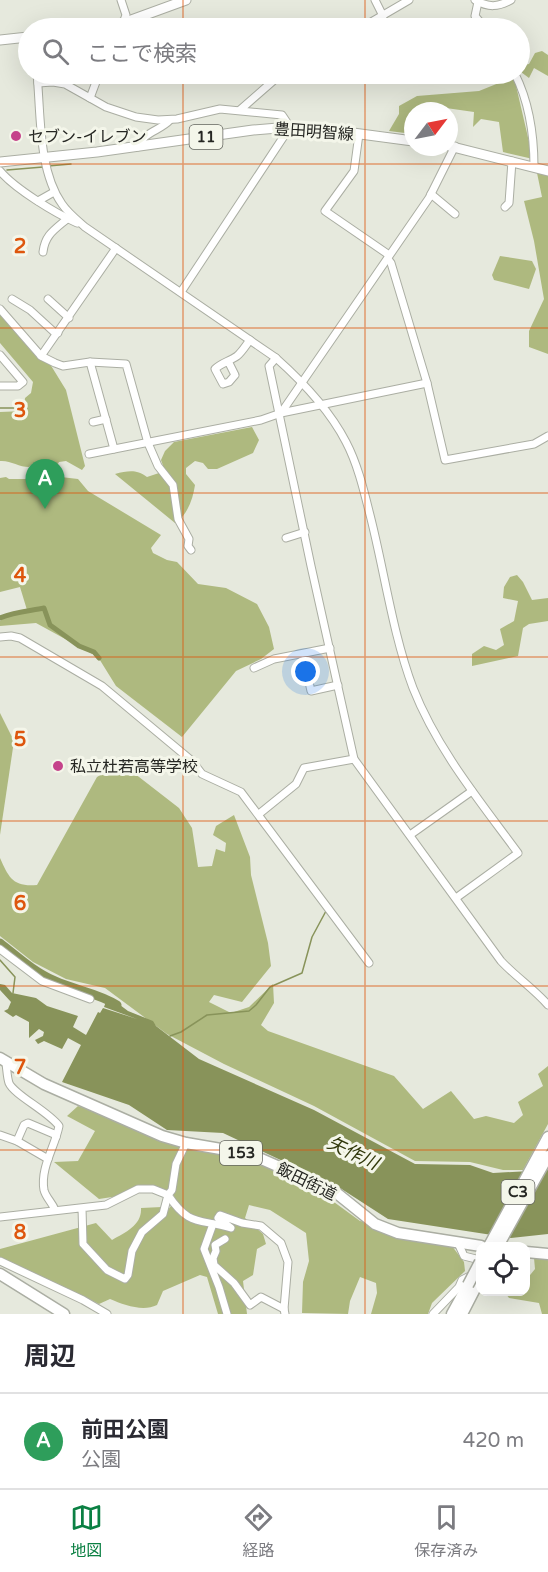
<!DOCTYPE html>
<html lang="ja">
<head>
<meta charset="utf-8">
<style>
	body { margin:0; font-family:"Varela Round","Noto Sans JP",sans-serif; background:#f7f7f7; color:#2b2b33 }
	.controls { position:absolute; right:18px; bottom:18px; display:grid; overflow:hidden; border-radius:12px; box-shadow:0 6px 24px #0002 }
	.controls button { width:54px; height:54px; display:grid; place-items:center; padding:0; border:0; border-bottom:2px solid #e1e1e2; background:#fff; color:#2b2b33; font:30px sans-serif }
	.compass { position:absolute; left:404px; top:102px; width:54px; height:54px; border-radius:50%; background:#fff; box-shadow:0 6px 24px #0002; rotate:58deg }
	.you { position:absolute; left:306px; top:672px; width:21px; height:21px; margin:-15px; border:4px solid #fff; border-radius:50%; background:#1a73e8; box-shadow:0 0 0 9px #1a73e833 }
	.badge { display:grid; place-items:center; width:39px; height:39px; border-radius:50%; background:#0b8043; color:#fff; font-size:20px; font-weight:700 }
	.pin { position:absolute; translate:-50% -50px; filter:drop-shadow(0 2px 3px #0008) }
	.pin::after { content:''; position:absolute; top:32px; width:21px; height:18px; background:inherit; clip-path:polygon(0 0,100% 0,50% 100%) }
	.list { margin:0; padding:0; list-style:none }
	h2 { display:flex; justify-content:space-between; align-items:center; height:78px; margin:0; padding:0 24px; font-size:26px }
	h2 small { font-size:20px; font-weight:400; color:#7c7c81 }
	.list li { display:grid; grid-template-columns:39px 1fr auto; gap:18px; align-items:center; box-sizing:border-box; height:96px; padding:0 24px; border-top:2px solid #e1e1e2 }
	.list b { display:block; font-size:22px; white-space:nowrap }
	.list p { margin:0; font-size:20px; white-space:nowrap; color:#7c7c81 }
	.list em { font-size:20px; font-style:normal; color:#7c7c81 }
	.icon { flex:none; width:33px; height:33px; fill:none; stroke:currentColor; stroke-width:2; stroke-linecap:round; stroke-linejoin:round }
	.map { position:relative; flex:none; width:548px; height:1314px; overflow:hidden }
	.search { position:absolute; background:#fff; box-shadow:0 6px 24px #0002; left:18px; right:18px; top:18px; height:66px; display:flex; align-items:center; gap:15px; box-sizing:border-box; padding:0 21px; border-radius:33px; color:#7c7c81; font-size:22px }
	.sheet { height:174px; background:#fff }
	nav { display:flex; justify-content:space-around; align-items:center; box-sizing:border-box; height:84px; border-top:2px solid #e1e1e2; background:#fff; font-size:16px; color:#7c7c81 }
	nav a { display:grid; justify-items:center; gap:3px }
	nav .on { color:#0b8043 }
	.map>svg:first-child { display:block }
	.forest { fill:#aeb97f }
	.water { fill:#88935a }
	.lines { fill:none; stroke-linecap:round; stroke-linejoin:round }
	.stream { stroke:#88935a; stroke-width:1.5 }
	.canal { stroke:#88935a; stroke-width:5 }
	.river { stroke:#88935a; stroke-width:9 }
	.minor-casing { stroke:#abaea3; stroke-width:9 }
	.major-casing { stroke:#abaea3; stroke-width:11 }
	.highway-casing { stroke:#abaea3; stroke-width:13 }
	.minor { stroke:#fff; stroke-width:7 }
	.major { stroke:#fff; stroke-width:9 }
	.highway { stroke:#fff; stroke-width:10 }
	.highway-bridge-casing { stroke:#abaea3; stroke-width:13; stroke-linecap:butt }
	.highway-bridge { stroke:#fff; stroke-width:10 }
	.grid { fill:none; stroke:#de560d; stroke-width:1.5; stroke-opacity:0.55 }
	.poi-dot { fill:#c5438b; stroke:#f4f6ea; stroke-width:2 }
	.labels { text-anchor:middle; stroke-width:6; stroke-linejoin:round; paint-order:stroke }
	.shield { fill:#f4f6ea; stroke:#64655f; stroke-width:1.5 }
	.shield-label { font-size:15px; font-weight:bold; fill:#262723 }
	.street-label { font-size:16px; fill:#262723; stroke:#f4f6ea }
	.poi-label { font-size:16px; fill:#262723; stroke:#f4f6ea; text-anchor:start }
	.water-label { font-size:18px; font-style:italic; fill:#32390c; stroke:#f4f6ea }
	.grid-label { font-size:20px; text-anchor:middle; font-weight:bold; fill:#de560d; stroke:#f4f6ea; stroke-width:6; stroke-linejoin:round; paint-order:stroke }
</style>
</head>
<body>
<div class="map">
<svg width="548" height="1314" viewBox="0 0 548 1314">
	<rect width="100%" height="100%" fill="#e6e9dd"/>
	<g class="forest">
		<path d="M542 51 548 55V76L534 68 529 78 521 72 523 65 529 64 535 53Z"/>
		<path d="M514 77 533 159 503 152 499 122 481 119 473 127 474 112 446 108 439 111H413V134L389 131 399 114V106L417 96 479 91Z"/>
		<path d="M537 173 548 175V354L529 347V331L544 299 534 241 524 201 542 197Z"/>
		<path d="M500 256 532 261 536 269 529 289 494 280 492 275Z"/>
		<path d="M0 311 50 364 66 390 85 466 82 470 66 461 59 462 56 467H49L46 463 35 462 29 467C19 467 10 460 0 461V412L24 411 25 398 31 393 33 382 0 343Z"/>
		<path d="M252 427 259 440 253 453 217 469H208L203 463 195 461 186 468V474L195 485C193 499 187 516 175 523L115 474C128 471 136 469 147 477L165 471 161 460 165 451 174 442Z"/>
		<path d="M6 477 9 479H31L36 481 61 477 78 479 88 491 161 535 151 548 153 553 167 560 177 562 198 584 226 588 257 604 269 627 274 649 261 659 236 671 182 737 116 686 98 657 36 623 0 626V621L7 615 27 610 20 587 0 592V478Z"/>
		<path d="M517 575 523 582 532 600 548 598V621L529 624 523 628 518 656 472 666V654L484 646 496 650 504 645 500 629 514 621 518 601 503 598 504 587 510 577Z"/>
		<path d="M0 713 14 741 0 835Z"/>
		<path d="M121 763 179 808 192 828 198 867 212 866 216 849 225 852 226 843 213 835 216 826 234 815 250 857 251 875 268 943 271 966 242 1002 214 995 209 1002 231 1013 249 1007 273 984 274 1003 261 1025 268 1031 394 1076 423 1109 451 1091 474 1119 486 1116 514 1123 523 1115 518 1102 543 1086 538 1074 548 1066V1124L523 1170H503L470 1162 415 1161 314 1106 224 1064 167 1034 105 988 66 979 33 962 0 936V858C9 878 13 887 37 885L97 777Z"/>
		<path d="M78 1106 267 1167 288 1180 312 1186 360 1221 443 1234 464 1262 465 1271 432 1303 428 1314H371L377 1293 376 1283 360 1277 350 1301 348 1314 302 1313 303 1282 309 1261 306 1233 270 1210 249 1205 245 1218 263 1234 266 1244 257 1249 253 1275 243 1281 247 1314H218L207 1277 200 1275 163 1291 157 1305C143 1312 124 1305 110 1299L99 1304 0 1257V1249L96 1223 112 1240C126 1232 142 1225 141 1208L162 1207 168 1210 175 1200 173 1193 151 1191 99 1199 54 1162 78 1161 95 1131 67 1116Z"/>
		<path d="M534 1258 548 1259V1314H542L539 1303 509 1298 506 1294 509 1292H526V1280L535 1269Z"/>
	</g>
	<path class="water" d="M0 984 5 985 12 993 36 998 47 1006 78 1016 73 1027 86 1035 98 1012 100 1013 103 1008 137 1019 104 1007 108 996 128 1011 153 1021 156 1026 199 1059 314 1110 415 1164 470 1165 493 1173 548 1170V1234L511 1238 388 1219 340 1188 223 1133 167 1130 129 1105 62 1082 81 1045 68 1038 62 1049 44 1041 38 1044 35 1040 43 1036 44 1032 39 1029 29 1038V1022L16 1015 13 1017 4 1011 8 1009 11 1002 0 990Z"/>
	<g class="lines">
		<g class="stream">
			<path d="M48 166 71 164"/>
			<path d="M7 170 43 167"/>
			<path d="M0 408H27"/>
			<path d="M0 960 15 977 13 993"/>
			<path d="M170 1036 181 1032 207 1015 249 1011 256 1005 270 987 302 973 312 937 326 911"/>
		</g>
		<path class="canal" d="M0 618C14 612 29 611 44 608L50 625 79 646 94 652 99 658"/>
		<path class="river" d="M0 943C18 957 34 972 55 981 75 990 98 993 117 1005"/>
		<g class="minor-casing">
			<g id="minor">
				<path d="M121 0 126 15 123 23"/>
				<path d="M375 0 383 16"/>
				<path d="M475 0C489 8 498 7 511 0"/>
				<path d="M478 2 475 16 485 28"/>
				<path d="M361 28 409 0"/>
				<path d="M37 74C41 114 38 170 62 204 68 213 77 220 85 227L276 358C303 382 329 409 346 442 357 463 363 487 369 511 384 568 392 632 413 688 437 749 479 800 518 853L456 898"/>
				<path d="M515 74C529 102 534 135 534 167"/>
				<path d="M38 83 53 82 65 84 106 107 136 117 158 120 177 119 220 109 282 115 290 127 181 292"/>
				<path d="M90 98 99 74"/>
				<path d="M240 110 281 74"/>
				<path d="M359 134 354 171 325 211 389 255"/>
				<path d="M138 147C143 132 160 131 170 120"/>
				<path d="M0 171C15 189 55 213 77 223"/>
				<path d="M431 194 455 214"/>
				<path d="M38 201 54 192"/>
				<path d="M505 207 509 203 512 161"/>
				<path d="M43 252C45 235 54 230 67 219"/>
				<path d="M388 259 391 263 427 383 445 460 534 444 548 436"/>
				<path d="M12 299 30 310 54 332 58 333"/>
				<path d="M48 299 69 318"/>
				<path d="M0 309 41 356 55 363 63 366 90 362 126 364 148 443 158 466 173 485 178 519 189 539 188 546 191 550"/>
				<path d="M0 355 23 382 18 386H0"/>
				<path d="M41 356 116 248"/>
				<path d="M276 358 269 366 311 566 354 759 501 961C516 977 534 989 548 1005"/>
				<path d="M228 361 235 375 229 382 223 384 215 369C221 363 230 361 237 356 242 352 246 345 250 340"/>
				<path d="M90 362 114 449"/>
				<path d="M281 413 427 383"/>
				<path d="M93 422 106 419"/>
				<path d="M89 454 261 420 281 413 429 198 455 146"/>
				<path d="M286 538 305 532"/>
				<path d="M0 637 11 636 20 638 102 686 192 761 202 774 241 792 369 963"/>
				<path d="M254 668 274 659 330 648"/>
				<path d="M309 682 311 691 338 685"/>
				<path d="M259 814 296 784 304 768 354 759"/>
				<path d="M410 835 472 791"/>
				<path d="M0 949 42 981 90 999"/>
				<path d="M6 1064C7 1070 7 1077 9 1083 14 1095 48 1111 59 1126 55 1147 40 1168 44 1190 46 1198 52 1202 55 1210"/>
				<path d="M0 1135 17 1141 48 1159"/>
				<path d="M17 1141 24 1125 28 1123 54 1134 56 1137"/>
				<path d="M186 1143 176 1164 172 1190 168 1195C190 1228 200 1218 231 1228L218 1218 220 1215 242 1223 261 1226 281 1243 288 1262 284 1309 285 1314"/>
				<path d="M0 1217 106 1205 138 1189H153L168 1195 163 1214 142 1232 132 1251 128 1275 125 1279 107 1270 83 1244 82 1208"/>
				<path d="M213 1224 204 1249 219 1287 227 1314"/>
				<path d="M225 1239 215 1245 216 1251 213 1258 214 1265 234 1283 250 1305 261 1297 284 1309"/>
				<path d="M458 1243 464 1256 480 1260"/>
				<path d="M0 1261 83 1300 107 1314"/>
				<path d="M433 1314 459 1287 462 1280 472 1275"/>
			</g>
		</g>
		<g class="major-casing">
			<g id="major">
				<path d="M93 28 123 23 186 0"/>
				<path d="M0 40 28 37"/>
				<path d="M449 146 548 171"/>
				<path d="M0 162 97 152 253 130 290 127 323 129 413 141"/>
			</g>
		</g>
		<g class="highway-casing">
			<g id="highway">
				<path d="M0 1058 44 1084 162 1136 186 1143 238 1152 259 1158 334 1191 375 1224 398 1233 481 1246"/>
				<path d="M489 1246 548 1137"/>
				<path d="M498 1246 548 1156"/>
				<path d="M526 1252 548 1254"/>
				<path d="M0 1274 64 1314"/>
				<path d="M452 1314 468 1285"/>
				<path d="M462 1314 480 1279"/>
			</g>
		</g>
		<use href="#minor" class="minor"/>
		<use href="#major" class="major"/>
		<use href="#highway" class="highway"/>
		<g class="highway-bridge-casing">
			<path id="highway-bridge" d="M468 1285 480 1262"/>
		</g>
		<use href="#highway-bridge" class="highway-bridge"/>
	</g>
	<path class="grid" d="M183 0V28M365 0V28M183 74V1314M365 74V1314M0 164H548M0 328H548M0 493H548M0 657H548M0 821H548M0 986H548M0 1150H548"/>
	<g class="poi-dot">
		<circle cx="16" cy="136" r="6"/>
		<circle cx="58" cy="766" r="6"/>
	</g>
	<g class="labels">
		<g class="shield">
			<rect x="189.5" y="125" width="33" height="24" rx="4.5"/>
			<rect x="220" y="1141" width="42" height="24" rx="4.5"/>
			<rect x="501.5" y="1180" width="33" height="24" rx="4.5"/>
		</g>
		<g class="shield-label">
			<text x="206" y="142">11</text>
			<text x="241" y="1158">153</text>
			<text x="518" y="1197">C3</text>
		</g>
		<g class="street-label">
			<text transform="translate(314 131) rotate(4)" y="6">豊田明智線</text>
			<text transform="translate(307 1181) rotate(26)" y="6">飯田街道</text>
		</g>
		<g class="poi-label">
			<text x="28" y="142">セブン-イレブン</text>
			<text x="70" y="772">私立杜若高等学校</text>
		</g>
		<g class="water-label">
			<text transform="translate(353 1153) rotate(25)" y="6">矢作川</text>
		</g>
	</g>
	<g class="grid-label">
		<text x="20" y="253">2</text>
		<text x="20" y="417">3</text>
		<text x="20" y="582">4</text>
		<text x="20" y="746">5</text>
		<text x="20" y="910">6</text>
		<text x="20" y="1074">7</text>
		<text x="20" y="1239">8</text>
	</g>
</svg>
<div class="controls">
<button><svg class="icon" aria-label="locate" viewBox="0 0 24 24"><circle cx="12" cy="12" r="6"/><path d="M12 2v4M12 18v4M2 12h4M18 12h4"/></svg></button>
</div>
<svg class="compass" viewBox="-18 -18 36 36"><path d="M0-13l5 13h-10z" fill="#e53935"/><path d="M0 13l5-13h-10z" fill="#7c7c81"/></svg>
<div class="you"></div>
<div class="pin badge" style="left:45px;top:509px;background:#2e9e5b">A</div>
<div class="search"><svg class="icon" aria-label="search" viewBox="0 0 24 24"><circle cx="10" cy="10" r="6"/><path d="M15 15l6 6"/></svg>ここで検索</div>
</div>
<section class="sheet">
<h2>周辺<small></small></h2>
<ul class="list">
<li><span class="badge" style="background:#2e9e5b">A</span><div><b>前田公園</b><p>公園</p></div><em>420 m</em></li>
</ul>
</section>
<nav>
<a class="on"><svg class="icon" aria-label="map" viewBox="0 0 24 24"><path d="M3 6l6-2 6 2 6-2v14l-6 2-6-2-6 2zM9 4v14M15 6v14"/></svg>地図</a>
<a><svg class="icon" aria-label="directions" viewBox="0 0 24 24"><path d="M12 3l9 9-9 9-9-9zM9 14v-3h6M13 9l2 2-2 2"/></svg>経路</a>
<a><svg class="icon" aria-label="saved" viewBox="0 0 24 24"><path d="M7 4h10v16l-5-4-5 4z"/></svg>保存済み</a>
</nav>
</body>
</html>
